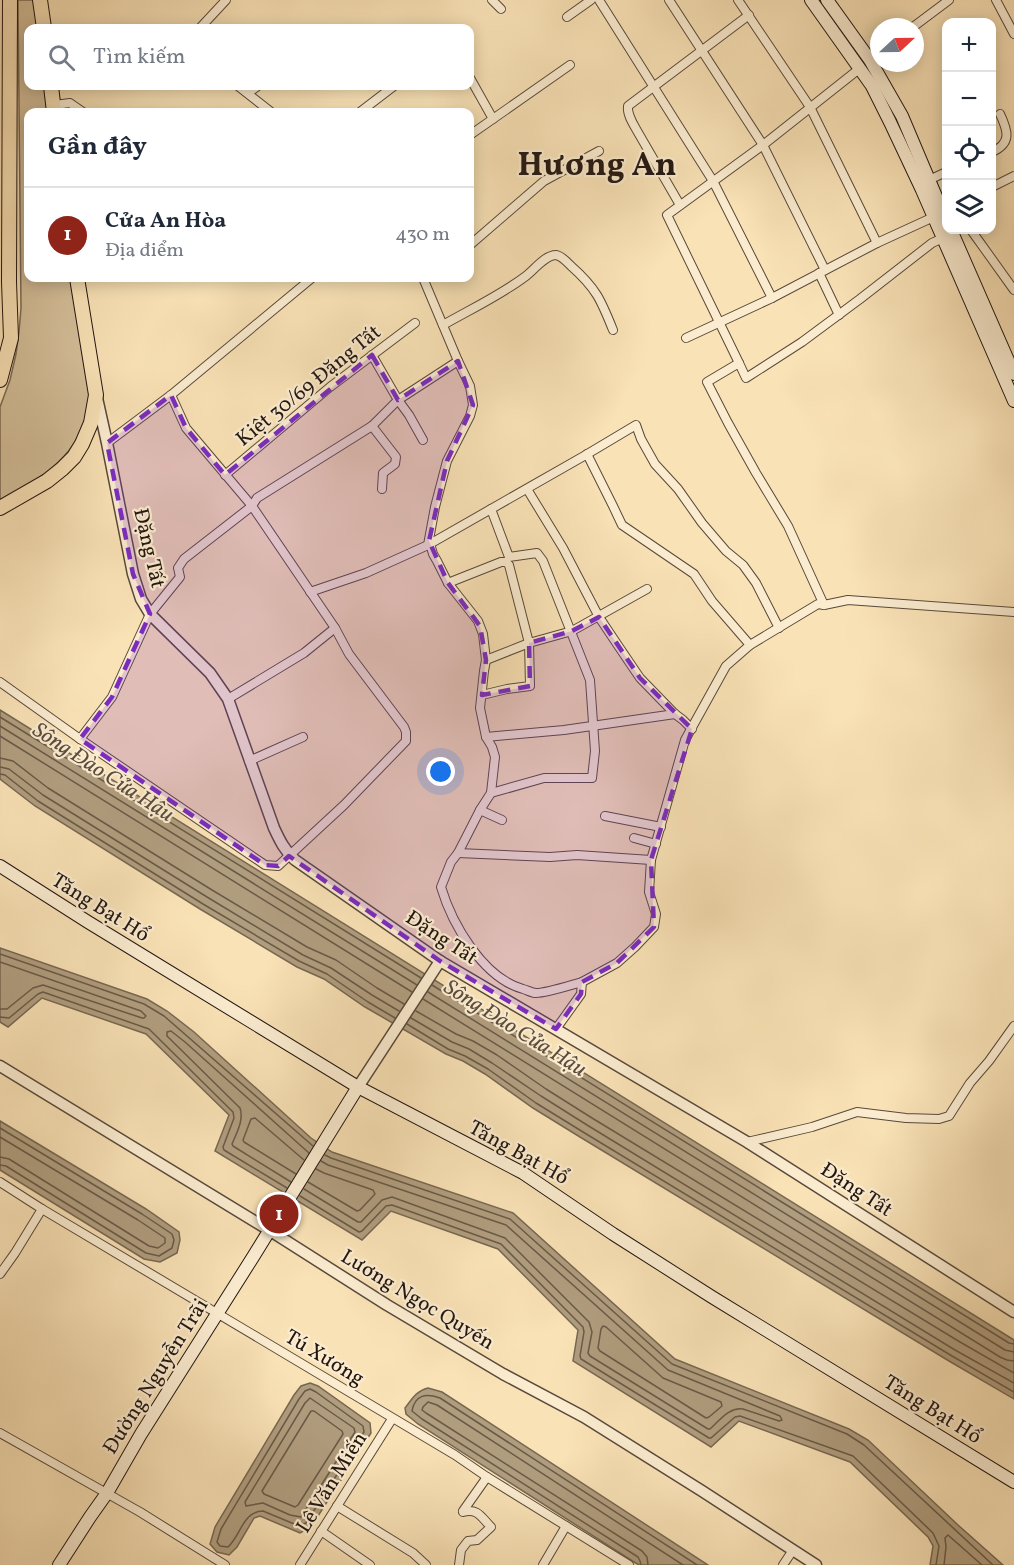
<!DOCTYPE html>
<html lang="vi">
<head>
<meta charset="utf-8">
<style>
	body { margin:0; font-family:Vollkorn,serif; background:#f6f6f7; color:#1f2937 }
	.controls { position:absolute; right:18px; top:18px; display:grid; overflow:hidden; border-radius:12px; box-shadow:0 3px 15px #0003 }
	.controls button { width:54px; height:54px; display:grid; place-items:center; padding:0; border:0; border-bottom:2px solid #e0e1e3; background:#fff; color:#1f2937; font:30px sans-serif }
	.compass { position:absolute; left:870px; top:18px; width:54px; height:54px; border-radius:50%; background:#fff; box-shadow:0 3px 15px #0003; rotate:68deg }
	.you { position:absolute; left:441px; top:772px; width:21px; height:21px; margin:-15px; border:4px solid #fff; border-radius:50%; background:#1a73e8; box-shadow:0 0 0 9px #1a73e833 }
	.badge { display:grid; place-items:center; width:39px; height:39px; border-radius:50%; background:#8f2418; color:#fff; font-size:20px; font-weight:700 }
	.pin { position:absolute; translate:-50% -50%; border:3px solid #fff; box-shadow:0 2px 6px #0006 }
	.list { margin:0; padding:0; list-style:none }
	h2 { display:flex; justify-content:space-between; align-items:center; height:78px; margin:0; padding:0 24px; font-size:26px }
	h2 small { font-size:20px; font-weight:400; color:#747a83 }
	.list li { display:grid; grid-template-columns:39px 1fr auto; gap:18px; align-items:center; box-sizing:border-box; height:96px; padding:0 24px; border-top:2px solid #e0e1e3 }
	.list b { display:block; font-size:22px; white-space:nowrap }
	.list p { margin:0; font-size:20px; white-space:nowrap; color:#747a83 }
	.list em { font-size:20px; font-style:normal; color:#747a83 }
	.icon { flex:none; width:33px; height:33px; fill:none; stroke:currentColor; stroke-width:2; stroke-linecap:round; stroke-linejoin:round }
	.map { position:relative; flex:none; width:1014px; height:1565px; overflow:hidden }
	.search { position:absolute; background:#fff; box-shadow:0 3px 15px #0003; left:24px; top:24px; width:450px; height:66px; display:flex; align-items:center; gap:15px; box-sizing:border-box; padding:0 21px; border-radius:12px; color:#747a83; font-size:22px }
	.panel { position:absolute; background:#fff; box-shadow:0 3px 15px #0003; left:24px; top:108px; width:450px; height:174px; border-radius:12px }
	.map>svg:first-child { display:block }
	.green { fill:#d4bf9a; stroke:#7b6a56; stroke-width:1.5 }
	.water { fill:#b09d7e; stroke:#776752; stroke-width:1.5 }
	.lines { fill:none; stroke-linecap:round; stroke-linejoin:round }
	.shore { stroke:#695a48; stroke-width:1.5 }
	.minor-casing { stroke:#58493a; stroke-width:10 }
	.tertiary-casing { stroke:#58493a; stroke-width:13 }
	.secondary-casing { stroke:#221611; stroke-width:14 }
	.primary-casing { stroke:#221611; stroke-width:16 }
	.minor { stroke:#fbecd0; stroke-width:8 }
	.tertiary { stroke:#fbecd0; stroke-width:10 }
	.secondary { stroke:#fbecd0; stroke-width:12 }
	.primary { stroke:#f9e2b6; stroke-width:14 }
	.marked { fill:#7b2cbf; fill-opacity:0.2; stroke:#7b2cbf; stroke-width:4.5; stroke-dasharray:12 8; stroke-linejoin:round }
	.labels { text-anchor:middle; stroke-width:4.5; stroke-linejoin:round; paint-order:stroke }
	.street-label { font-size:21px; fill:#221611; stroke:#fbecd0 }
	.water-label { font-size:22px; font-style:italic; fill:#5b4c3d; stroke:#fbecd0 }
	.town-label { font-size:33px; font-weight:bold; fill:#221611; stroke:#fbecd0 }
</style>
</head>
<body>
<div class="map">
<svg width="1014" height="1565" viewBox="0 0 1014 1565">
	<rect width="100%" height="100%" fill="#f9e2b6"/>
	<filter id="stains"><feTurbulence type="fractalNoise" baseFrequency=".00333" numOctaves="4"/><feColorMatrix values="0 0 0 0 .2 0 0 0 0 .09 0 0 0 0 .02 0 0 0 .5 -.17"/></filter>
	<radialGradient id="worn" r=".72"><stop offset=".6" stop-color="#630" stop-opacity="0"/><stop offset="1" stop-color="#630" stop-opacity=".3"/></radialGradient>
	<path class="green" d="M18 0H34L38 28H28V86H46L50 112H28V278H74L90 389C87 452 49 473 0 502V407L10 380 16 354 19 332 21 308Z"/>
	<g class="water">
		<path d="M0 710 1014 1340V1399L949 1361 580 1137 533 1108 485 1074 463 1061 446 1054 365 1007 324 979 297 967 200 909 35 806 0 779Z"/>
		<path d="M0 948 147 999 167 1011 194 1032 311 1138 332 1152 513 1213 675 1359 849 1429 868 1440 958 1525 1003 1565H930L933 1546 928 1537 850 1462 739 1421 711 1447 573 1361 578 1330 498 1249 391 1211 362 1240 215 1151 229 1115 146 1034 42 998 8 1027 0 1022Z"/>
		<path d="M0 1121 146 1209 179 1232 180 1240 177 1253 160 1262 144 1259 0 1170Z"/>
		<path d="M310 1383 318 1386 370 1423 371 1433 311 1527 300 1533 260 1516 254 1518 237 1547 229 1555 217 1552 210 1544 215 1527 294 1395 301 1386Z"/>
		<path d="M428 1388 442 1392 708 1565H639L634 1562 418 1424 406 1414 405 1408C412 1399 416 1391 428 1388Z"/>
	</g>
	<g class="lines">
		<g class="shore">
			<path d="M0 717 421 978"/>
			<path d="M0 726 417 985"/>
			<path d="M0 736 412 992"/>
			<path d="M0 758 13 761 48 788 212 890 307 947 336 960 377 988 404 1004"/>
			<path d="M0 767 9 769 43 795 207 897 303 955 331 968 372 995 399 1011"/>
			<path d="M0 774 5 775 38 801 203 904 299 961 327 974 368 1002 395 1018"/>
			<path d="M0 954 144 1004 164 1016 313 1146"/>
			<path d="M0 962 141 1011 146 1016 144 1018H142L43 985 33 988 7 1009H0"/>
			<path d="M432 985 1009 1343 1014 1344"/>
			<path d="M428 992 1005 1350 1014 1352"/>
			<path d="M423 999 1000 1357 1007 1360 1014 1361"/>
			<path d="M416 1011 456 1034 473 1041 497 1055 546 1089 592 1118 960 1342 1014 1373"/>
			<path d="M0 1017 9 1018 38 994 43 992 149 1029 233 1112 234 1118 223 1147 224 1150 287 1188"/>
			<path d="M411 1018 452 1042 469 1049 492 1063 541 1096 587 1125 955 1350 1014 1383"/>
			<path d="M407 1024 448 1049 465 1056 488 1069 536 1103 583 1132 952 1356 1014 1392"/>
			<path d="M0 1128 142 1214 172 1234 174 1240 172 1248 159 1256 146 1253 6 1166 0 1165"/>
			<path d="M0 1137 138 1220 165 1238V1243L158 1248 149 1246 9 1159 0 1157"/>
			<path d="M325 1155 331 1158 510 1219 672 1364 847 1434 864 1445 993 1565"/>
			<path d="M296 1174 244 1142 243 1140 251 1119 255 1118 304 1160"/>
			<path d="M291 1182 233 1146 232 1144C237 1132 244 1120 240 1108L167 1036V1032L171 1031 185 1042 309 1153"/>
			<path d="M308 1182 357 1211 360 1210 375 1194 373 1190 324 1173 316 1169"/>
			<path d="M304 1189 358 1222H361L382 1200 392 1197 505 1238 589 1322 592 1332 588 1353 590 1356 708 1429H710C720 1420 729 1407 743 1409L779 1421 782 1420 780 1416 668 1370 506 1225 328 1165 321 1161"/>
			<path d="M300 1196 359 1232 362 1231 386 1206 392 1205 501 1244 583 1327 584 1332 580 1356 581 1359 709 1438H711L735 1417 740 1416 853 1456 933 1533 939 1546 936 1565"/>
			<path d="M603 1326 606 1327 663 1378 721 1402 722 1406 709 1417 706 1418 600 1351 598 1348 601 1329Z"/>
			<path d="M310 1389 316 1392 363 1426 364 1432 306 1523 299 1526 263 1511C243 1511 241 1535 228 1547L220 1546 217 1542 221 1529 299 1399 305 1391Z"/>
			<path d="M310 1398 354 1428 355 1432 301 1517 290 1515 263 1503 246 1506 245 1502 305 1403Z"/>
			<path d="M311 1411H314L342 1431 343 1434 298 1505 295 1507 264 1494 262 1491Z"/>
			<path d="M641 1565 640 1561 638 1557 422 1419 412 1411C415 1395 425 1393 440 1398L697 1565"/>
			<path d="M648 1565 647 1557 642 1551 426 1413 422 1410 423 1407 428 1402 437 1405 683 1565"/>
			<path d="M944 1565 946 1547 945 1538 948 1535 982 1565"/>
		</g>
		<g class="minor-casing">
			<g id="minor">
				<path d="M492 0 501 9"/>
				<path d="M599 0 713 181 772 298"/>
				<path d="M669 0 763 145 825 270"/>
				<path d="M738 0 810 107 877 243"/>
				<path d="M996 0 1014 34"/>
				<path d="M567 17 591 0"/>
				<path d="M913 27 949 0"/>
				<path d="M200 28 226 0"/>
				<path d="M470 78 493 119"/>
				<path d="M238 86 271 112"/>
				<path d="M248 93 258 86"/>
				<path d="M54 105 70 103 83 112"/>
				<path d="M360 112 394 86"/>
				<path d="M470 135 570 65"/>
				<path d="M992 152C1012 143 1008 131 1000 114"/>
				<path d="M929 180 946 172"/>
				<path d="M992 187 1014 176"/>
				<path d="M680 205 636 129C632 122 627 114 628 106L749 15"/>
				<path d="M971 230 1014 290"/>
				<path d="M470 245 544 181 599 151"/>
				<path d="M819 273 839 315"/>
				<path d="M423 278 458 361 470 386 473 405 470 416 447 461 435 507 428 545 431 547 433 554 437 561 448 583 478 621 483 634 486 660 484 671 480 708 486 737 492 747 495 757 491 793 480 810 458 853 451 862 441 887C452 924 483 978 523 989 527 990 532 993 536 993 547 993 571 985 582 982"/>
				<path d="M443 325C471 309 501 295 526 276 534 270 545 255 556 255 562 256 567 262 571 266 596 288 601 300 613 330"/>
				<path d="M686 338 772 298 877 243 938 215"/>
				<path d="M372 355 398 400 409 415 423 440"/>
				<path d="M739 363 667 215 763 145 859 69"/>
				<path d="M372 426 396 457 395 464 383 473 382 489"/>
				<path d="M107 443 171 395 312 278"/>
				<path d="M587 454 613 506 622 525 694 574 712 601 750 645"/>
				<path d="M225 475 330 387 415 323"/>
				<path d="M527 489 563 548 599 617 617 644 640 678 675 714 683 720 692 729"/>
				<path d="M491 509 509 557 537 553 543 561 590 680 595 751 592 778H544L491 793"/>
				<path d="M448 583 501 562H506L509 565 529 643 530 686 507 689 482 695"/>
				<path d="M310 592 366 573 428 545 584 456 636 425 641 439 655 464 678 489 702 523 726 551 743 565 756 583 779 628"/>
				<path d="M824 605 788 526 756 473 728 423 707 382 739 363 746 378 802 342 860 299 932 243 943 238"/>
				<path d="M486 660 529 643 572 631 647 589"/>
				<path d="M0 682 80 739 265 865 278 866 344 805 406 741V732L404 727 349 654 335 628 252 506 186 428 171 395"/>
				<path d="M228 699 304 653 335 628"/>
				<path d="M486 737 564 730 675 714"/>
				<path d="M80 739 112 697 150 614 180 577 178 568 184 559 252 506 257 498 372 426 398 400 458 361"/>
				<path d="M249 761 303 737"/>
				<path d="M480 810 502 820"/>
				<path d="M605 816 661 827"/>
				<path d="M634 838 656 844"/>
				<path d="M458 853 550 857 577 855 651 860"/>
				<path d="M556 1029 581 994 582 982 617 963 635 947 654 927 656 914 649 892 651 860 685 740 726 666 750 645 818 604 824 605 848 600 1014 612"/>
				<path d="M747 1142 812 1127 857 1112 906 1118 939 1119 949 1116 970 1083 989 1061 1014 1026"/>
				<path d="M0 1182 42 1209 455 1455 487 1477 629 1565"/>
				<path d="M0 1274 15 1253 42 1209"/>
				<path d="M0 1433 140 1512 225 1565"/>
				<path d="M337 1506 413 1553 426 1565"/>
				<path d="M463 1511 487 1477"/>
				<path d="M321 1531 370 1565"/>
				<path d="M300 1565 392 1419"/>
				<path d="M459 1565 461 1550 468 1541 477 1540 491 1527C481 1517 478 1508 463 1512"/>
				<path d="M543 1565 566 1526"/>
				<path d="M783 1565 793 1550"/>
			</g>
		</g>
		<g class="tertiary-casing">
			<g id="tertiary">
				<path d="M97 398 107 443 133 574 141 599 150 614 210 673 228 699 274 828C280 841 285 851 295 860L440 961 747 1142 1014 1312"/>
				<path d="M0 1066 269 1230 387 1305 503 1374 584 1417 702 1491 816 1565"/>
				<path d="M358 1087 440 961"/>
			</g>
		</g>
		<g class="secondary-casing">
			<g id="secondary">
				<path d="M811 0 872 86 890 122 922 190 1014 401"/>
				<path d="M827 0 870 60 902 116 946 220"/>
				<path d="M951 230 1014 374"/>
				<path d="M0 866 88 922 358 1087 523 1173 613 1234 712 1297 1014 1482"/>
				<path d="M59 1565 90 1517 107 1493 141 1434 253 1257 358 1087"/>
			</g>
		</g>
		<g class="primary-casing">
			<g id="primary">
				<path d="M40 0 44 28"/>
				<path d="M51 86 54 112"/>
				<path d="M0 380 11 338 9 282 10 0"/>
				<path d="M0 508 47 481 62 469 74 457 82 444 91 423 96 395 77 278"/>
			</g>
		</g>
		<use href="#minor" class="minor"/>
		<use href="#tertiary" class="tertiary"/>
		<use href="#secondary" class="secondary"/>
		<use href="#primary" class="primary"/>
	</g>
	<path class="marked" d="M372 355 398 400 458 361 473 405 447 461 429 541 448 583 480 626 486 660 482 695 530 686 529 643 572 631 599 617 640 678 692 729 651 860 654 927 617 963 582 982 581 994 556 1029 440 961 289 856 278 866 265 865 80 739 112 697 150 614 133 574 107 443 171 395 186 428 225 475Z"/>
	<g class="labels">
		<g class="street-label">
			<text transform="translate(308 385) rotate(-39)" y="7">Kiệt 30/69 Đặng Tất</text>
			<text transform="translate(150 548) rotate(77)" y="7">Đặng Tất</text>
			<text transform="translate(101 907) rotate(32)" y="7">Tăng Bạt Hổ</text>
			<text transform="translate(442 937) rotate(33)" y="7">Đặng Tất</text>
			<text transform="translate(519 1152) rotate(29)" y="7">Tăng Bạt Hổ</text>
			<text transform="translate(857 1189) rotate(33)" y="7">Đặng Tất</text>
			<text transform="translate(418 1299) rotate(31)" y="7">Lương Ngọc Quyến</text>
			<text transform="translate(325 1357) rotate(31)" y="7">Tú Xương</text>
			<text transform="translate(155 1376) rotate(-58)" y="7">Đường Nguyễn Trãi</text>
			<text transform="translate(933 1409) rotate(32)" y="7">Tăng Bạt Hổ</text>
			<text transform="translate(331 1482) rotate(-58)" y="7">Lê Văn Miến</text>
		</g>
		<g class="water-label">
			<text transform="translate(104 771) rotate(33)" y="8">Sông Đào Cửa Hậu</text>
			<text transform="translate(516 1027) rotate(32)" y="8">Sông Đào Cửa Hậu</text>
		</g>
		<g class="town-label">
			<text x="597" y="175">Hương An</text>
		</g>
	</g>
	<rect width="100%" height="100%" filter="url(#stains)"/>
	<rect width="100%" height="100%" fill="url(#worn)"/>
</svg>
<div class="controls">
<button>+</button>
<button>−</button>
<button><svg class="icon" aria-label="locate" viewBox="0 0 24 24"><circle cx="12" cy="12" r="6"/><path d="M12 2v4M12 18v4M2 12h4M18 12h4"/></svg></button>
<button><svg class="icon" aria-label="layers" viewBox="0 0 24 24"><path d="M12 4l9 5-9 5-9-5zM3 14l9 5 9-5"/></svg></button>
</div>
<svg class="compass" viewBox="-18 -18 36 36"><path d="M0-13l5 13h-10z" fill="#e53935"/><path d="M0 13l5-13h-10z" fill="#747a83"/></svg>
<div class="you"></div>
<div class="pin badge" style="left:279px;top:1214px">1</div>
<div class="search"><svg class="icon" aria-label="search" viewBox="0 0 24 24"><circle cx="10" cy="10" r="6"/><path d="M15 15l6 6"/></svg>Tìm kiếm</div>
<section class="panel">
<h2>Gần đây<small></small></h2>
<ul class="list">
<li><span class="badge">1</span><div><b>Cửa An Hòa</b><p>Địa điểm</p></div><em>430 m</em></li>
</ul>
</section>
</div>
</body>
</html>
